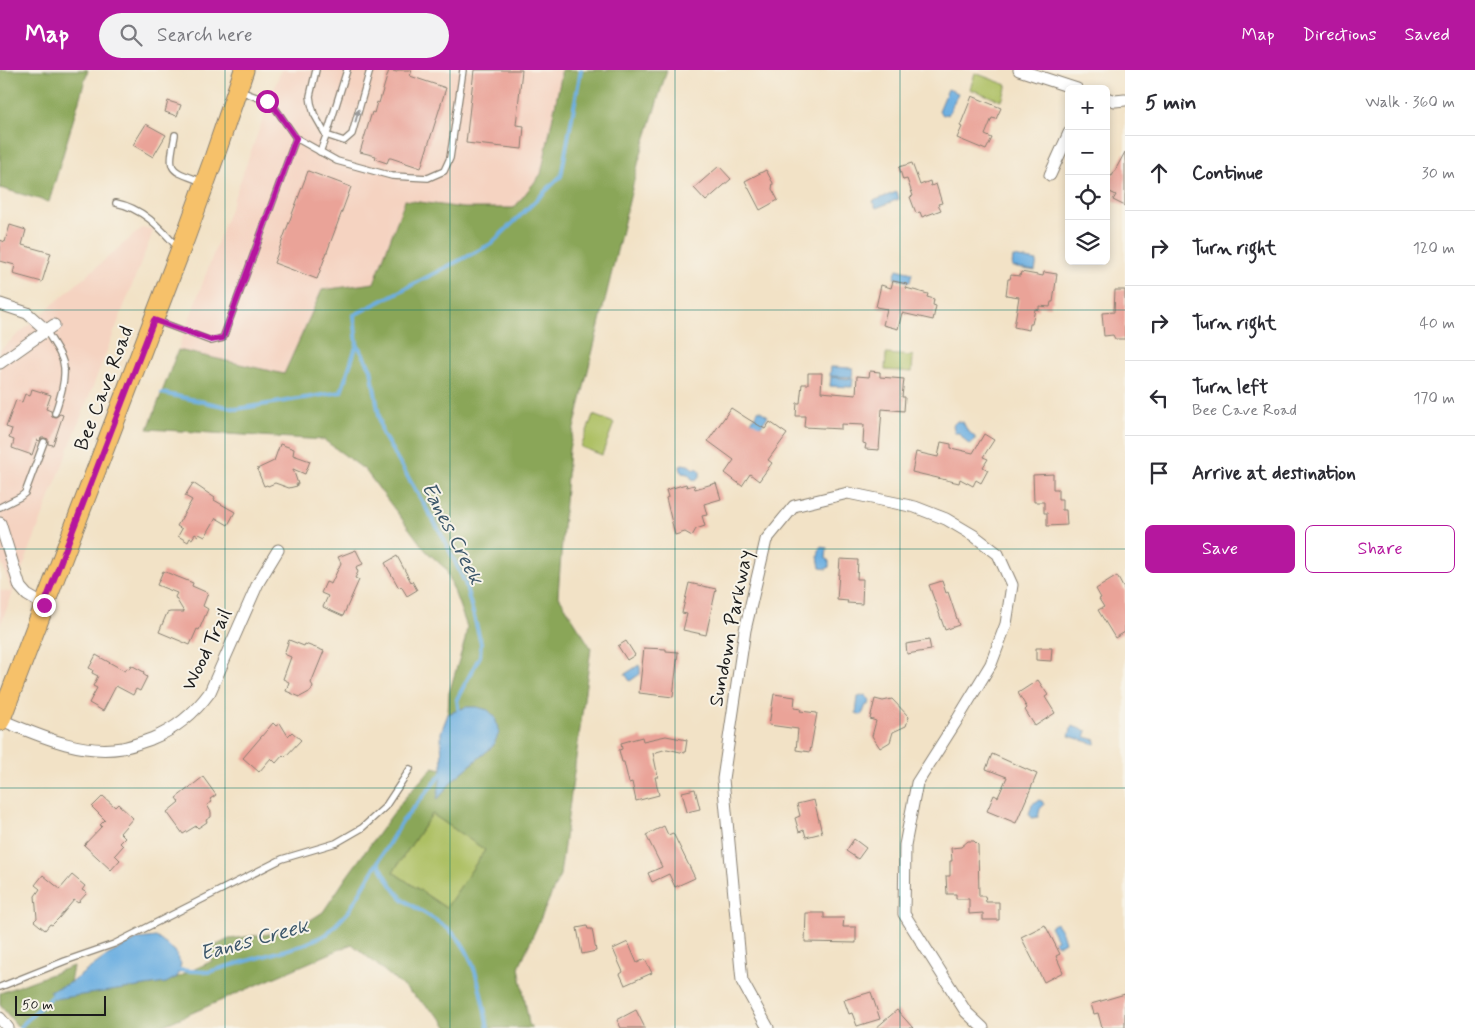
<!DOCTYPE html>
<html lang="en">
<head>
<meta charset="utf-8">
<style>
	body { margin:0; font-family:Mynerve,sans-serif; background:#f2f2f3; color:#2b2b33 }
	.controls { position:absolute; right:15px; top:15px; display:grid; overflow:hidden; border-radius:8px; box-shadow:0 2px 8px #0003 }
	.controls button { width:45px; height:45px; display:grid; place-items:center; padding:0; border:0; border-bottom:1px solid #e1e1e2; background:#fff; color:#2b2b33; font:25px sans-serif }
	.scale { position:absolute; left:15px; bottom:12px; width:91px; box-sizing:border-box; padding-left:5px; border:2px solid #1c1c1c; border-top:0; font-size:14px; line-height:18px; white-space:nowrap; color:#1c1c1c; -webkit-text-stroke:4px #f7f3e8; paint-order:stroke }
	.stop { position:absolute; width:15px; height:15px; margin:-11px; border:4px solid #b5179e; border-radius:50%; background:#fff }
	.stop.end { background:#b5179e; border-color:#fff; box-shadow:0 1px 5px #0008 }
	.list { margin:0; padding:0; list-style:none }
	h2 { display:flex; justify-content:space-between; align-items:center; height:65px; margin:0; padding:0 20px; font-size:21px }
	h2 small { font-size:16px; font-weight:400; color:#7c7c81 }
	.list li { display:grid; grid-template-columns:32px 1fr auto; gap:15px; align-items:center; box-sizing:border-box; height:75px; padding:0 20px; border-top:1px solid #e1e1e2 }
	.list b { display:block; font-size:19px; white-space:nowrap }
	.list p { margin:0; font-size:16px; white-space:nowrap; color:#7c7c81 }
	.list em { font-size:16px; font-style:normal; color:#7c7c81 }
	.actions { display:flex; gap:10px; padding:15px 20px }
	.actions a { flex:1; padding:11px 0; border:1px solid #b5179e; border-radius:8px; text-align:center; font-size:18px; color:#b5179e }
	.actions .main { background:#b5179e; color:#fff }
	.icon { flex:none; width:28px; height:28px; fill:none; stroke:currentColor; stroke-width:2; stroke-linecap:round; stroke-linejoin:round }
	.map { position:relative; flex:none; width:1125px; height:958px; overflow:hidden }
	header { display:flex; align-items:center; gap:30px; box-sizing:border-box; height:70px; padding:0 25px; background:#b5179e; color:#fff }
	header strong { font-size:24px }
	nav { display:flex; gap:28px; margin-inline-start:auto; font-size:18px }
	.search { width:350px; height:45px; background:#f2f2f3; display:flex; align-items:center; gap:12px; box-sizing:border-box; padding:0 18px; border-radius:28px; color:#7c7c81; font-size:19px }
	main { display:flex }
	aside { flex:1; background:#fff }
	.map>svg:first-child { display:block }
	.built { fill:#f5d3c1 }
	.green { fill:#adc063; stroke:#646e40 }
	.forest { fill:#8aa659; stroke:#53613a; fill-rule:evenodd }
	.water { fill:#6cafe1; stroke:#44667e }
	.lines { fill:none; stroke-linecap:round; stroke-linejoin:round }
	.stream { stroke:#6cafe1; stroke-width:4 }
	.building { fill:#eaa398 }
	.lane-casing { stroke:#877f71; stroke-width:8 }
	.street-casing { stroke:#877f71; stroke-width:13 }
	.primary-casing { stroke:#877f71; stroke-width:21 }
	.lane { stroke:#fff; stroke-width:5.5 }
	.street { stroke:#fff; stroke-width:11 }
	.primary { stroke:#f6c16b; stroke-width:19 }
	.oneway { fill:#999 }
	.route { stroke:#b5179e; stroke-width:6 }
	.grid { fill:none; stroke:#0f766e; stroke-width:1; stroke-opacity:0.55 }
	.labels { text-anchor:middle; stroke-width:4; stroke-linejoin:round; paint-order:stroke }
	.street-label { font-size:20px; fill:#1c1c1c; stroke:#f7f3e8 }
	.water-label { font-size:21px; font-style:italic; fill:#3c576b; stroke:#f7f3e8 }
</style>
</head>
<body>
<header>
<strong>Map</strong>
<div class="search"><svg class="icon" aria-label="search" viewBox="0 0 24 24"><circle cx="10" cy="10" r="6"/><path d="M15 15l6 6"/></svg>Search here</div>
<nav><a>Map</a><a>Directions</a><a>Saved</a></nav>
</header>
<main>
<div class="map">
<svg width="1125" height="958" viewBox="0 0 1125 958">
	<rect width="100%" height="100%" fill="#f7f3e8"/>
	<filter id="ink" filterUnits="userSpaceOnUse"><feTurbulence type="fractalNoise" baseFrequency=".02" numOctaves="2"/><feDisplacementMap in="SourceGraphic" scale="10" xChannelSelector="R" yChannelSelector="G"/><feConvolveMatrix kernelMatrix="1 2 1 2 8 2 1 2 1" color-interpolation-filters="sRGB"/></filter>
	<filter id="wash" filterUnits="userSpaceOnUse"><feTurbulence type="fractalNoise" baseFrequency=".0096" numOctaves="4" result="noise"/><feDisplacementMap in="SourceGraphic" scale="20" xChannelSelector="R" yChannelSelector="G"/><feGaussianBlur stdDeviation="1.12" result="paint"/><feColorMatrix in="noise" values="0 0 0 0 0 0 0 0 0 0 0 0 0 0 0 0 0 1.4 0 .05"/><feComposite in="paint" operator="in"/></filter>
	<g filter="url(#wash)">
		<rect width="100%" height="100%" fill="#f2e2c6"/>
		<g class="built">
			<path d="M281 0H561V7L541 104 514 138H463L405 130 374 213 322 220 284 304 178 280Z"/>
			<path d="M142 158 154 159 0 556V520L12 523 0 487V280Z"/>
		</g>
		<g class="green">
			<path d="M975 3 1007 15 1002 31 970 19Z"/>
			<path d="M886 284 913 286 912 302 885 300Z"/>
			<path d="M593 345 614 353 602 385 581 377Z"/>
			<path d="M432 744 485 780 446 838 393 802Z"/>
		</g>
		<g class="forest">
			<path d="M0 0H88L49 132 0 118Z"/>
			<path d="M561 0H667L639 90 569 379 558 525 591 578 560 805 519 897 529 954 532 958H448L442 949 352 874 157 958H19L0 935V923L73 896 70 913 49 921 121 919 165 913 212 891 208 879 229 869 293 861 323 842 348 805 403 730 433 697 442 699 438 729 454 709 493 676 466 637 448 644 449 623 465 570 467 557 446 499 426 481 365 400 324 370 148 359 178 280 284 304 322 220 374 213 405 130 463 138H514L541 104 561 7ZM432 744 485 780 446 838 393 802Z"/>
		</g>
		<g class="water">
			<path d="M948 19 958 23 948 45 946 44 943 45 939 41C942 33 945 27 948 19Z"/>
			<path d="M897 122 899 129 876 138 873 131Z"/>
			<path d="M1013 187 1037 191 1035 201 1012 197Z"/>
			<path d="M897 199 912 203 910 212 894 208Z"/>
			<path d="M831 297 853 298 852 307 830 306Z"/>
			<path d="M831 307 853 309 852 317 830 316Z"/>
			<path d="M759 340 768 346 752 368 744 362Z"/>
			<path d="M957 351 963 352 967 360 975 367V371L969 375 959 363H955L953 355Z"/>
			<path d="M682 394 688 395 695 399 697 398 700 402V405L697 410 692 409 688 404 682 403 680 397Z"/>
			<path d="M820 477 827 478 826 488 829 491V497L827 499 820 498 818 486Z"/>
			<path d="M639 595 640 598V604L630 611 625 604Z"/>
			<path d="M865 625 870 630 869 635H866L862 645 856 643 858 627Z"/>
			<path d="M466 637H477L488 640 495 647 499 663 493 676 454 709 437 730 442 699 441 662 448 644Z"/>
			<path d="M1072 656 1087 661 1085 667 1096 670 1095 674 1069 666Z"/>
			<path d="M1039 730 1042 731 1044 735 1040 739 1038 747 1032 748 1029 744 1032 734Z"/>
			<path d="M1056 853 1062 862 1065 872 1060 875 1056 874 1054 871 1057 870 1050 856Z"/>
			<path d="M156 867 175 881 181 894 177 907 166 913 54 929 49 921 70 913 108 885 138 869Z"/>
		</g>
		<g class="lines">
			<g class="stream">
				<path d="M162 323 237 339 341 322 357 274"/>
				<path d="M459 644 457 629 480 586 481 573 465 513 442 465 382 363 371 299 357 274 354 245 491 174 561 106 581 0"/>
				<path d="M378 792C385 805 393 820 404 830 420 842 440 850 455 865 476 886 482 929 488 958"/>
				<path d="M176 900 208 902 303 875 327 864 349 841 401 753 444 701"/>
				<path d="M20 957 54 924"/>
			</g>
		</g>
		<g id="blocks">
			<g class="building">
				<path d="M389 0 397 2 398 0H412L410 6 446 18 421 98 391 88H389L387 93 375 89 376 86 360 82 372 42 374 43 377 32 379 33Z"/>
				<path d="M474 0H522L516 55 524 56 522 79 466 73Z"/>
				<path d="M972 26 1001 38 996 49 992 48 985 65 992 68 986 80 957 68 962 57 960 56Z"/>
				<path d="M168 31 181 35 177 46 165 42Z"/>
				<path d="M146 54 166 65 153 87 133 75Z"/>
				<path d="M1125 82V136L1113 130 1116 125 1106 120V104L1112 106Z"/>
				<path d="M912 93 920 115 930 111 931 116 936 114 942 133 938 134 941 140 922 147 920 142 916 143 910 127 913 126 907 109 903 110 899 97Z"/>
				<path d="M719 96 731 109 706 131 694 118Z"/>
				<path d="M766 100 773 113 772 119 778 130 760 140 745 111Z"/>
				<path d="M308 101 351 117 317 209 274 193Z"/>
				<path d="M10 155 26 160 22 175 51 183 42 212 13 204 15 195 0 191V170L5 172Z"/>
				<path d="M1021 202 1043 206 1044 202 1057 204 1053 232H1051L1050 237 1039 236V240L1035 239 1032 254H1030L1029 260 1014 257 1019 227 1006 225 1008 209H1010L1011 205 1020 206Z"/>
				<path d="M893 211 907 214 906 218 928 224 927 227 934 229 933 235 936 236 933 250 902 243 898 259 883 255 887 239 876 237 881 215 891 218Z"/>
				<path d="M1115 220H1125V269H1115L1113 265 1104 266 1102 243 1114 242Z"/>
				<path d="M870 301 880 302V307L904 309 902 327H905L904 341 882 339 879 380 865 379 866 374 863 373 864 355 841 354V359L804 357 805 346H796L797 333H800L802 314H808V303H822L821 322 856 325 857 306 869 307Z"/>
				<path d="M32 319 51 325 46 339 51 341 52 346 56 347 60 344 63 345 53 375 48 374V369L45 368H41L40 371 37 370 32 385 12 378 14 370 9 368 12 359 6 357 16 330 22 332 25 324 30 326Z"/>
				<path d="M731 338 748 349 765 359 770 352 787 364 768 390 772 393 759 411 750 404 742 416 725 403 734 390 708 371Z"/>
				<path d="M984 364 994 370 983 387 988 389 983 397 988 400 981 413 976 410 973 416 960 409 959 413 912 402 916 382 938 387 941 372 951 374V378L973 383Z"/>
				<path d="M280 374 294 379 293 385 310 391 305 404 293 399 298 414H296L297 416 289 418 275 413 268 416 267 415 264 416 257 399 274 391Z"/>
				<path d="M1053 404V419H1058V429H1062V440H1066L1067 455 1047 456V443H1044V432H1034L1033 405Z"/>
				<path d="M193 413 215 428 214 430 235 442 228 455 216 448 205 467 199 464 198 466 195 464 192 469 190 468 188 472 178 466 182 459 177 456 192 430 185 426Z"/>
				<path d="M716 413 721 429 704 434 707 445 702 446 705 456 696 459 692 466 685 462 675 465 666 428 668 427 666 420 686 414 687 417 694 415 695 419Z"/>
				<path d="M356 480 363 494 356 497 358 502 355 508 359 510 343 546 323 537 328 526 321 523 326 512 331 514 341 493 338 487Z"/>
				<path d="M397 486 411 512 412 511 417 520 407 526 401 516 399 518 385 493Z"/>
				<path d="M840 489 858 490 857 509H863L862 534 847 533 848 531 837 530Z"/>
				<path d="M163 501 193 513 192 516 208 523 203 536 208 539 199 560 197 559 190 575 159 562 167 543 170 542H184L175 527 177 523 157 515Z"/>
				<path d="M1117 506 1125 521V562L1115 568 1098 540 1104 537 1099 529 1101 528 1096 519Z"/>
				<path d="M942 511 946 523 948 522 959 555 945 560 929 515Z"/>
				<path d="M689 513 716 519 706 565 683 560 687 544 682 543Z"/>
				<path d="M289 570 304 576 305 574 324 581 311 613 313 616 311 621 300 627 286 621 289 612 283 609 291 587 284 584Z"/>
				<path d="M929 570 931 580 907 584 906 574Z"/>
				<path d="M626 571 635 585 627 590 618 576Z"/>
				<path d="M644 578 666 579V581L678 582 673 627 639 623Z"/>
				<path d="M1036 578H1052L1051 591 1036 590Z"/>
				<path d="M96 585 125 601 127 598 129 599 131 595 144 602 143 604 147 607 140 621 136 619 133 625 116 616 103 641 89 633 97 618 93 616 98 606 92 603 93 600 89 598Z"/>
				<path d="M1038 610 1048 625 1045 627 1055 643 1035 656 1025 640 1027 638 1018 623Z"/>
				<path d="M774 624 795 627 794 638 801 639 800 641 817 643 810 682 796 680 798 659 769 655Z"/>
				<path d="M875 629 883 631 892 629 909 647 906 656 893 662 890 672 880 678 872 666 876 651 870 649Z"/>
				<path d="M273 653 276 656 280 653 288 666 292 662 301 670 285 687 283 685 276 693 271 688 259 702 243 688Z"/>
				<path d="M666 666 687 670 685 683 667 679 653 683 658 707H655L659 725 636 731 632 712 629 713 624 692H622L619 680 622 679 621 673 642 667 643 671Z"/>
				<path d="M992 684 1037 704 1016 753 987 741 994 725 998 727 1007 707 986 699Z"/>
				<path d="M203 707 216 725 210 729 212 732 207 735 211 742V747L206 750 207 752 198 758 196 756 183 764 167 742 179 732 176 728Z"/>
				<path d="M695 719 700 739 687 742 682 722Z"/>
				<path d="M103 726 115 737 118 734 133 748 120 763 125 768 120 773 123 776 115 785 120 790 111 800 84 775 102 756 100 755 105 750 92 737Z"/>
				<path d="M814 730 822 763 806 767 804 760 799 762 795 748 800 746 797 734Z"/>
				<path d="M664 756 668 765 673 763 695 808 675 817 669 804 652 812 648 803 662 797 646 765Z"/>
				<path d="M854 769 866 778 858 789 846 781Z"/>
				<path d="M968 771H974L978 775 979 826H985L986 832H999V850H983V843L969 844V829H956V824H947L946 806H950V791H952L951 778 961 777Z"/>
				<path d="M43 805 60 819 72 805 85 816 82 820 87 823 78 833 74 830 59 848 52 855 50 854 45 860 34 851 37 848 35 826 40 819 35 815Z"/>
				<path d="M806 843H824V848H844L843 857H856V873L805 872Z"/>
				<path d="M1045 855 1060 884 1056 886 1063 902 1044 912 1021 867Z"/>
				<path d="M587 856 588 859H592L596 881 582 884 577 858Z"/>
				<path d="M628 872 637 893 645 889 652 903 625 915 620 904 623 902 613 879Z"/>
				<path d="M871 922 880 949 857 956 852 943 849 944 844 930Z"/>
				<path d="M1125 924V958H1102L1098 943 1094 944 1091 934Z"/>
				<path d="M636 940 645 958H621L617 950Z"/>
				<path d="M897 940 913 958H876Z"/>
			</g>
		</g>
	</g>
	<g filter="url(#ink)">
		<use href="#blocks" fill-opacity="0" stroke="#877f71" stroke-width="1"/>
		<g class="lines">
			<g class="lane-casing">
				<g id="lane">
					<path d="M316 0 310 26 311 33 314 44 326 65 344 71 352 64 370 0"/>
					<path d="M240 21 267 31 273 35 296 68 337 91 392 106 428 108 444 101 450 88 463 0"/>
					<path d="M175 65C168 103 168 99 203 112"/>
					<path d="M320 82 328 61 347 0"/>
					<path d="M116 133C142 138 160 157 177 177"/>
					<path d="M155 250 211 271 223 268 296 68"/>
					<path d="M46 260C51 270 60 281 63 292 67 307 60 328 55 343"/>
					<path d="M0 437 20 427 25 423 44 372"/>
					<path d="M0 917 65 891 114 874 282 789 336 773 362 758 385 737 410 699"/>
				</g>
			</g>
			<g class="street-casing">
				<g id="street">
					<path d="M1019 0 1077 19"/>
					<path d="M1106 28 1115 31 1125 30"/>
					<path d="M1050 105 1069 63"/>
					<path d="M0 234 27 243 46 260"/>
					<path d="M0 293 54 255"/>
					<path d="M0 453 20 517 27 525 44 535"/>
					<path d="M1 650C38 665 80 685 122 678 132 676 142 672 151 669 176 659 194 644 210 622L258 513 278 480"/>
					<path d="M0 948 8 958"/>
					<path d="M768 958 742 911 723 709 745 560 766 470 794 436 848 423 915 437 946 449 973 465 998 484 1012 515 1006 554 991 594 957 650 917 713 905 775 904 844 966 942 983 958"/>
				</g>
			</g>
			<g class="primary-casing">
				<path id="primary" d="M0 651 185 168 214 88 244 0"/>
			</g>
			<use href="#lane" class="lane"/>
			<use href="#street" class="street"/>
			<use href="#primary" class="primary"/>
		</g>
		<defs><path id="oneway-solid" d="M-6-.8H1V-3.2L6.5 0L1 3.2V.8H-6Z" transform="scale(1.25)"/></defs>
		<use class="oneway" href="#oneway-solid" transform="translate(357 46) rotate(-75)"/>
	</g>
	<g class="lines" filter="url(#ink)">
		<path class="route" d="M44 535 154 250 211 270 223 268 296 68 273 35 267 31"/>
	</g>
	<path class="grid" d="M225 0V958M450 0V958M675 0V958M900 0V958M0 240H1125M0 479H1125M0 718H1125"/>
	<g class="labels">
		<g class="street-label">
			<text transform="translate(103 318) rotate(-69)" y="7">Bee Cave Road</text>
			<text transform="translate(730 558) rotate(-79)" y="7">Sundown Parkway</text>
			<text transform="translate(206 579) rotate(-64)" y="7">Wood Trail</text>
		</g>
		<g class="water-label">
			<text transform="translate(453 463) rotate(63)" y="7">Eanes Creek</text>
			<text transform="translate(254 869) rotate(-15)" y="7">Eanes Creek</text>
		</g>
	</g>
</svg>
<div class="controls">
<button>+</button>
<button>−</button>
<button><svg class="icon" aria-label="locate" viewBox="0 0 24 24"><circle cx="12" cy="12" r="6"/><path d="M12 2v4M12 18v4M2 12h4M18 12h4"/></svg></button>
<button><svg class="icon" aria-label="layers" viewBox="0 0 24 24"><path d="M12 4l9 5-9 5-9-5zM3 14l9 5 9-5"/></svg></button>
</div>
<div class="scale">50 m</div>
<div class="stop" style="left:267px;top:31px"></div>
<div class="stop end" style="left:44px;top:535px"></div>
</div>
<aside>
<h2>5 min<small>Walk · 360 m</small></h2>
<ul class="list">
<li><svg class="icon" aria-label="ahead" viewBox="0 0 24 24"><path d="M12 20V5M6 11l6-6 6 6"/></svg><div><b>Continue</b></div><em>30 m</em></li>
<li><svg class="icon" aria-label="right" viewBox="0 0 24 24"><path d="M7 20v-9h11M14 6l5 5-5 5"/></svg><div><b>Turn right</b></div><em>120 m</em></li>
<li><svg class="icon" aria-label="right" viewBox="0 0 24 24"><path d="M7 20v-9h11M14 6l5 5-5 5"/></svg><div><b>Turn right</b></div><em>40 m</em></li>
<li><svg class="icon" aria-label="left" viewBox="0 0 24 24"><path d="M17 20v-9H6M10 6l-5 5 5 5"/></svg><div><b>Turn left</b><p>Bee Cave Road</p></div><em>170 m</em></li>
<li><svg class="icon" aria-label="arrive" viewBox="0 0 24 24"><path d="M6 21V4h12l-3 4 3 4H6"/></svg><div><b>Arrive at destination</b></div></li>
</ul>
<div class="actions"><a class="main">Save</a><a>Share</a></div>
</aside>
</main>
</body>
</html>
